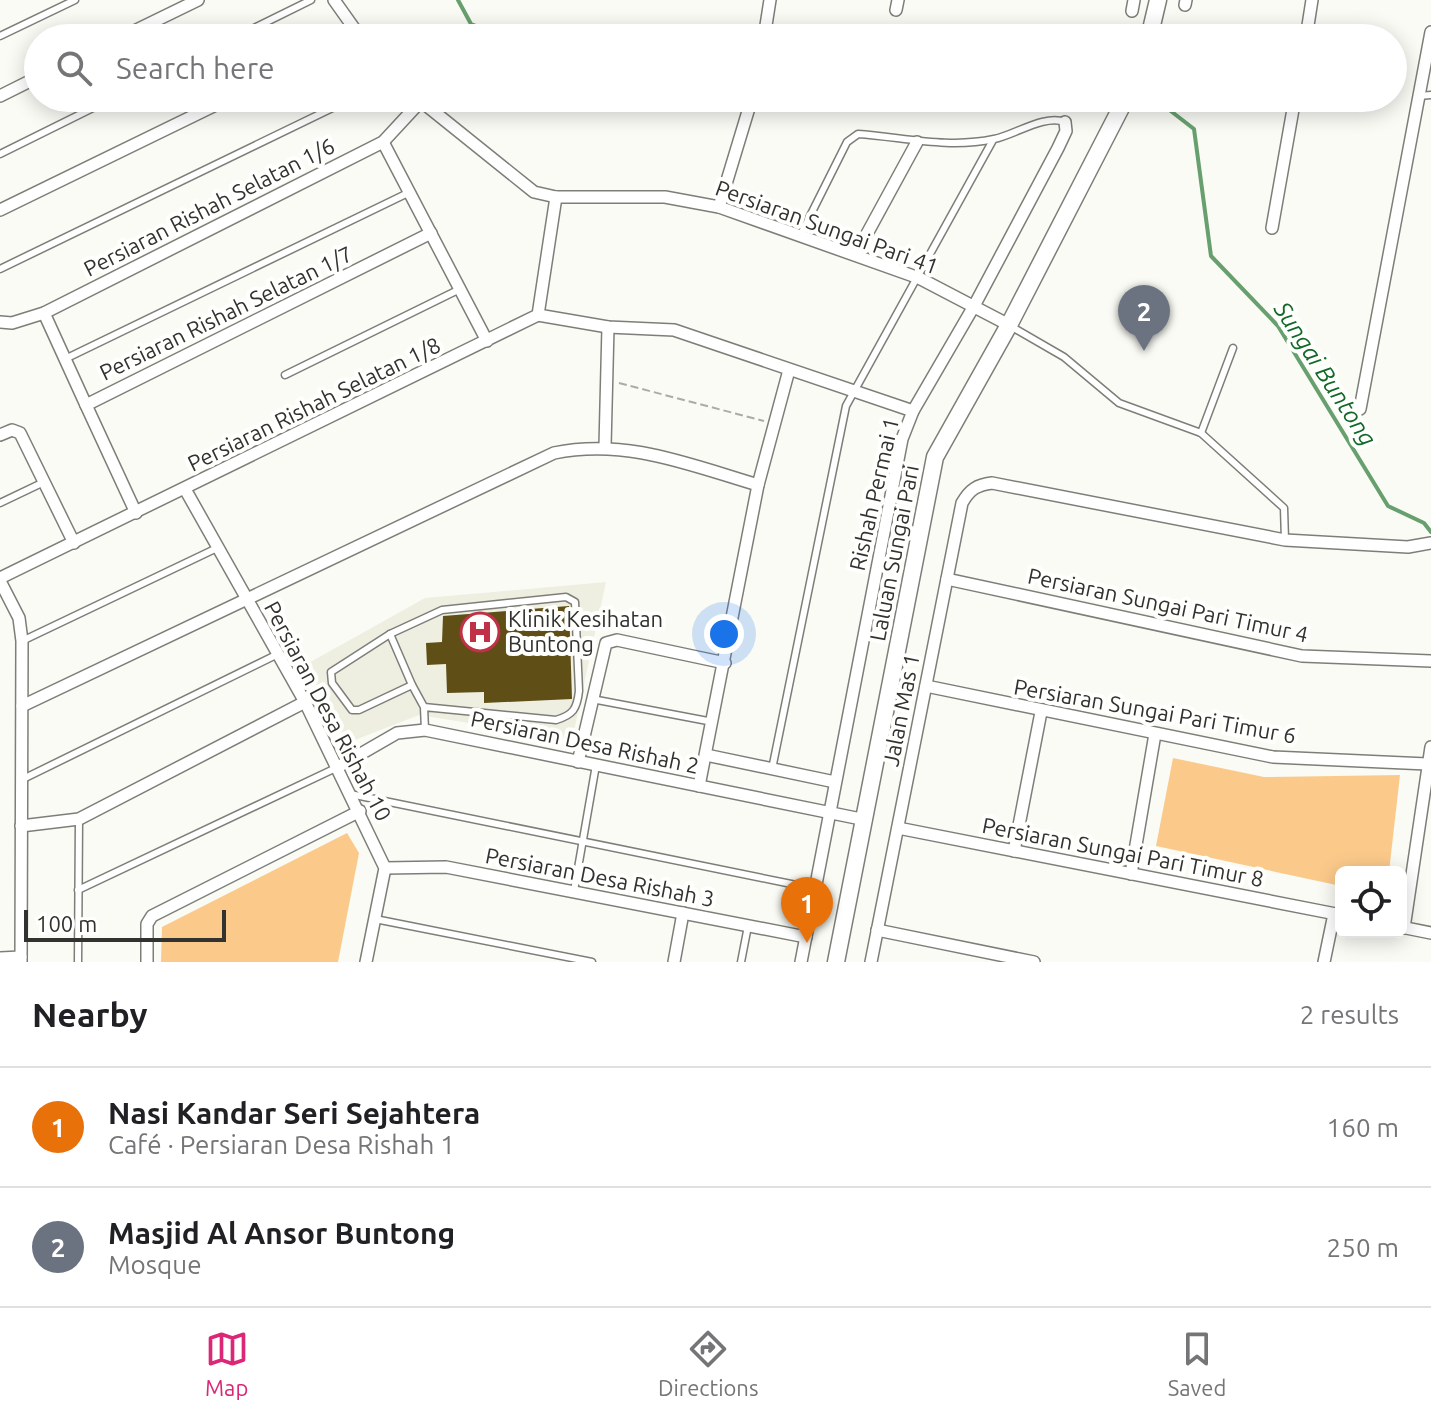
<!DOCTYPE html>
<html lang="en">
<head>
<meta charset="utf-8">
<style>
	body { margin:0; font-family:Ubuntu,sans-serif; background:#f2f2f2; color:#202124 }
	.controls { position:absolute; right:24px; bottom:24px; display:grid; overflow:hidden; border-radius:12px; box-shadow:0 4px 20px #0003 }
	.controls button { width:72px; height:72px; display:grid; place-items:center; padding:0; border:0; border-bottom:2px solid #e0e0e0; background:#fff; color:#202124; font:40px sans-serif }
	.scale { position:absolute; left:24px; bottom:20px; width:202px; box-sizing:border-box; padding-left:8px; border:4px solid #323230; border-top:0; font-size:22px; line-height:28px; white-space:nowrap; color:#323230; -webkit-text-stroke:6px #fffffe; paint-order:stroke }
	.you { position:absolute; left:724px; top:634px; width:28px; height:28px; margin:-20px; border:6px solid #fff; border-radius:50%; background:#1a73e8; box-shadow:0 0 0 12px #1a73e833 }
	.badge { display:grid; place-items:center; width:52px; height:52px; border-radius:50%; background:#db2777; color:#fff; font-size:26px; font-weight:700 }
	.pin { position:absolute; translate:-50% -66px; filter:drop-shadow(0 2px 4px #0008) }
	.pin::after { content:''; position:absolute; top:42px; width:28px; height:24px; background:inherit; clip-path:polygon(0 0,100% 0,50% 100%) }
	.list { margin:0; padding:0; list-style:none }
	h2 { display:flex; justify-content:space-between; align-items:center; height:104px; margin:0; padding:0 32px; font-size:34px }
	h2 small { font-size:26px; font-weight:400; color:#757577 }
	.list li { display:grid; grid-template-columns:52px 1fr auto; gap:24px; align-items:center; box-sizing:border-box; height:120px; padding:0 32px; border-top:2px solid #e0e0e0 }
	.list b { display:block; font-size:30px; white-space:nowrap }
	.list p { margin:0; font-size:26px; white-space:nowrap; color:#757577 }
	.list em { font-size:26px; font-style:normal; color:#757577 }
	.icon { flex:none; width:44px; height:44px; fill:none; stroke:currentColor; stroke-width:2; stroke-linecap:round; stroke-linejoin:round }
	.map { position:relative; flex:none; width:1431px; height:962px; overflow:hidden }
	.search { position:absolute; background:#fff; box-shadow:0 4px 20px #0003; left:24px; right:24px; top:24px; height:88px; display:flex; align-items:center; gap:20px; box-sizing:border-box; padding:0 28px; border-radius:44px; color:#757577; font-size:30px }
	.sheet { height:344px; background:#fff }
	nav { display:flex; justify-content:space-around; align-items:center; box-sizing:border-box; height:112px; border-top:2px solid #e0e0e0; background:#fff; font-size:22px; color:#757577 }
	nav a { display:grid; justify-items:center; gap:4px }
	nav .on { color:#db2777 }
	.map>svg:first-child { display:block }
	.built { fill:#eeefe1 }
	.green { fill:#fbca8b }
	.lines { fill:none; stroke-linecap:round; stroke-linejoin:round }
	.stream { stroke:#67a06e; stroke-width:4 }
	.building { fill:#5f4e15 }
	.lane-casing { stroke:#7e7e79; stroke-width:9 }
	.street-casing { stroke:#7e7e79; stroke-width:14 }
	.secondary-casing { stroke:#7e7e79; stroke-width:19 }
	.path { stroke:#abaca7; stroke-width:2; stroke-dasharray:8 4; stroke-linecap:butt }
	.lane { stroke:#fff; stroke-width:6 }
	.street { stroke:#fff; stroke-width:11 }
	.secondary { stroke:#fff; stroke-width:16 }
	.labels { text-anchor:middle; stroke-width:8; stroke-linejoin:round; paint-order:stroke }
	.street-label { font-size:22px; fill:#323230; stroke:#fffffe }
	.poi-label { font-size:22px; fill:#323230; stroke:#fffffe; text-anchor:start }
	.water-label { font-size:24px; font-style:italic; fill:#116828; stroke:#fffffe }
</style>
</head>
<body>
<div class="map">
<svg width="1431" height="962" viewBox="0 0 1431 962">
	<rect width="100%" height="100%" fill="#fafbf5"/>
	<path class="built" d="M606 582 572 740 419 715 347 743 305 665 425 598Z"/>
	<g class="green">
		<path d="M1173 758 1264 777 1400 775 1389 872H1341V886L1156 846Z"/>
		<path d="M347 833 359 853 338 962H161L162 927Z"/>
	</g>
	<g class="lines">
		<g class="stream">
			<path d="M458 0 471 24 508 38"/>
			<path d="M927 98H939"/>
			<path d="M1154 98 1194 129 1211 256 1278 326 1388 506 1424 523 1431 532"/>
		</g>
	</g>
	<path class="building" d="M569 606 572 699 484 703V692L447 693 446 664 427 665 426 643 442 642 443 616Z"/>
	<g class="lines">
		<g class="lane-casing">
			<g id="lane">
				<path d="M0 36 75 0"/>
				<path d="M234 38 311 0"/>
				<path d="M1418 96 1431 95"/>
				<path d="M0 154 113 98"/>
				<path d="M800 236 847 142 858 134C903 137 948 149 994 139 1015 135 1044 114 1065 122"/>
				<path d="M0 269 353 98"/>
				<path d="M1012 327 1064 357 1119 403 1201 433 1284 508 1285 540"/>
				<path d="M65 359 410 192"/>
				<path d="M285 375 460 289"/>
				<path d="M1201 433 1233 348"/>
				<path d="M0 503 44 482"/>
				<path d="M390 634 412 685"/>
				<path d="M22 641 217 548"/>
				<path d="M592 699 713 722"/>
				<path d="M424 707 556 720C573 715 577 709 579 691L575 602 566 597 442 610 390 634 331 672 332 683 352 710H359L412 685 424 707 425 730"/>
				<path d="M772 769 846 406 993 140"/>
				<path d="M21 780 276 655"/>
				<path d="M350 794 816 889"/>
				<path d="M78 890 338 767"/>
				<path d="M574 891 596 765"/>
				<path d="M375 919 592 962"/>
				<path d="M78 962 79 819"/>
				<path d="M741 962 748 926"/>
			</g>
		</g>
		<g class="street-casing">
			<g id="street">
				<path d="M334 0 361 38"/>
				<path d="M1185 5 1186 0"/>
				<path d="M896 10 898 0"/>
				<path d="M1132 11 1134 0"/>
				<path d="M120 38 198 0"/>
				<path d="M764 38 770 0"/>
				<path d="M1306 38 1312 0"/>
				<path d="M0 96 38 77"/>
				<path d="M417 98 534 192 556 197H665L719 207 919 278 1009 325"/>
				<path d="M383 142 487 341"/>
				<path d="M719 207 752 98"/>
				<path d="M0 210 230 98"/>
				<path d="M1272 228 1295 98"/>
				<path d="M856 254 917 142"/>
				<path d="M44 313 86 405 431 233"/>
				<path d="M538 315 608 327 674 330 913 411"/>
				<path d="M0 322 12 323 44 313 383 142 421 101"/>
				<path d="M86 405 136 513"/>
				<path d="M1360 409 1431 32"/>
				<path d="M0 435 12 430 20 433 74 543"/>
				<path d="M605 446 608 327"/>
				<path d="M185 489 305 702 385 868 366 962"/>
				<path d="M0 578 538 315 556 197"/>
				<path d="M947 579 1302 656 1431 661"/>
				<path d="M0 581 19 618 22 641 21 962"/>
				<path d="M926 686 1273 757 1427 764"/>
				<path d="M22 706 554 453C626 438 690 465 758 485"/>
				<path d="M706 755 835 782"/>
				<path d="M578 762 606 643 617 640 725 663"/>
				<path d="M338 767 397 733 425 730 866 820"/>
				<path d="M699 786 758 485 789 370"/>
				<path d="M21 826 79 819 305 702"/>
				<path d="M898 828 1341 915"/>
				<path d="M1014 851 1041 712"/>
				<path d="M385 868 446 867 806 937"/>
				<path d="M1131 874 1155 734"/>
				<path d="M1401 927 1431 933"/>
				<path d="M1404 928 1431 747"/>
				<path d="M877 930 1034 962"/>
				<path d="M0 958 21 957"/>
				<path d="M147 962V924L152 916 360 811"/>
				<path d="M674 962 683 913"/>
				<path d="M801 962 902 439 913 411 974 306 1058 148 1066 131 1065 122"/>
				<path d="M871 962 962 503C970 489 977 485 992 483L1285 540 1408 547 1431 543"/>
				<path d="M1324 962 1334 914"/>
			</g>
		</g>
		<g class="secondary-casing">
			<g id="secondary">
				<path d="M1149 38 1158 0"/>
				<path d="M836 962 935 457 1009 325 1126 98"/>
			</g>
		</g>
		<path class="path" d="M619 383 764 421"/>
		<use href="#lane" class="lane"/>
		<use href="#street" class="street"/>
		<use href="#secondary" class="secondary"/>
	</g>
	<defs>
		<g id="hospital-ring" transform="scale(2)"><circle r="9.5" fill="#fffffe" stroke="#c03047" stroke-width="1.5"/><path d="M-5-5h3v3.5h4V-5h3V5h-3V1.5h-4V5h-3Z" fill="#c03047"/></g>
	</defs>
	<g fill-rule="evenodd">
		<use href="#hospital-ring" x="480" y="632"/>
	</g>
	<g class="labels">
		<g class="street-label">
			<text transform="translate(209 207) rotate(-27)" y="8">Persiaran Rishah Selatan 1/6</text>
			<text transform="translate(827 227) rotate(20)" y="8">Persiaran Sungai Pari 41</text>
			<text transform="translate(226 313) rotate(-26)" y="8">Persiaran Rishah Selatan 1/7</text>
			<text transform="translate(314 404) rotate(-26)" y="8">Persiaran Rishah Selatan 1/8</text>
			<text transform="translate(874 494) rotate(-77)" y="8">Rishah Permai 1</text>
			<text transform="translate(894 553) rotate(-79)" y="8">Laluan Sungai Pari</text>
			<text transform="translate(1168 605) rotate(12)" y="8">Persiaran Sungai Pari Timur 4</text>
			<text transform="translate(901 710) rotate(-79)" y="8">Jalan Mas 1</text>
			<text transform="translate(328 711) rotate(62)" y="8">Persiaran Desa Rishah 10</text>
			<text transform="translate(1155 711) rotate(10)" y="8">Persiaran Sungai Pari Timur 6</text>
			<text transform="translate(585 742) rotate(12)" y="8">Persiaran Desa Rishah 2</text>
			<text transform="translate(1123 852) rotate(11)" y="8">Persiaran Sungai Pari Timur 8</text>
			<text transform="translate(600 877) rotate(11)" y="8">Persiaran Desa Rishah 3</text>
		</g>
		<g class="poi-label">
			<text x="508" y="627">Klinik Kesihatan<tspan x="508" dy="25">Buntong</tspan></text>
		</g>
		<g class="water-label">
			<text transform="translate(1325 374) rotate(57)" y="8">Sungai Buntong</text>
		</g>
	</g>
</svg>
<div class="controls">
<button><svg class="icon" aria-label="locate" viewBox="0 0 24 24"><circle cx="12" cy="12" r="6"/><path d="M12 2v4M12 18v4M2 12h4M18 12h4"/></svg></button>
</div>
<div class="scale">100 m</div>
<div class="you"></div>
<div class="pin badge" style="left:807px;top:943px;background:#e8710a">1</div>
<div class="pin badge" style="left:1144px;top:351px;background:#6b7280">2</div>
<div class="search"><svg class="icon" aria-label="search" viewBox="0 0 24 24"><circle cx="10" cy="10" r="6"/><path d="M15 15l6 6"/></svg>Search here</div>
</div>
<section class="sheet">
<h2>Nearby<small>2 results</small></h2>
<ul class="list">
<li><span class="badge" style="background:#e8710a">1</span><div><b>Nasi Kandar Seri Sejahtera</b><p>Café · Persiaran Desa Rishah 1</p></div><em>160 m</em></li>
<li><span class="badge" style="background:#6b7280">2</span><div><b>Masjid Al Ansor Buntong</b><p>Mosque</p></div><em>250 m</em></li>
</ul>
</section>
<nav>
<a class="on"><svg class="icon" aria-label="map" viewBox="0 0 24 24"><path d="M3 6l6-2 6 2 6-2v14l-6 2-6-2-6 2zM9 4v14M15 6v14"/></svg>Map</a>
<a><svg class="icon" aria-label="directions" viewBox="0 0 24 24"><path d="M12 3l9 9-9 9-9-9zM9 14v-3h6M13 9l2 2-2 2"/></svg>Directions</a>
<a><svg class="icon" aria-label="saved" viewBox="0 0 24 24"><path d="M7 4h10v16l-5-4-5 4z"/></svg>Saved</a>
</nav>
</body>
</html>
